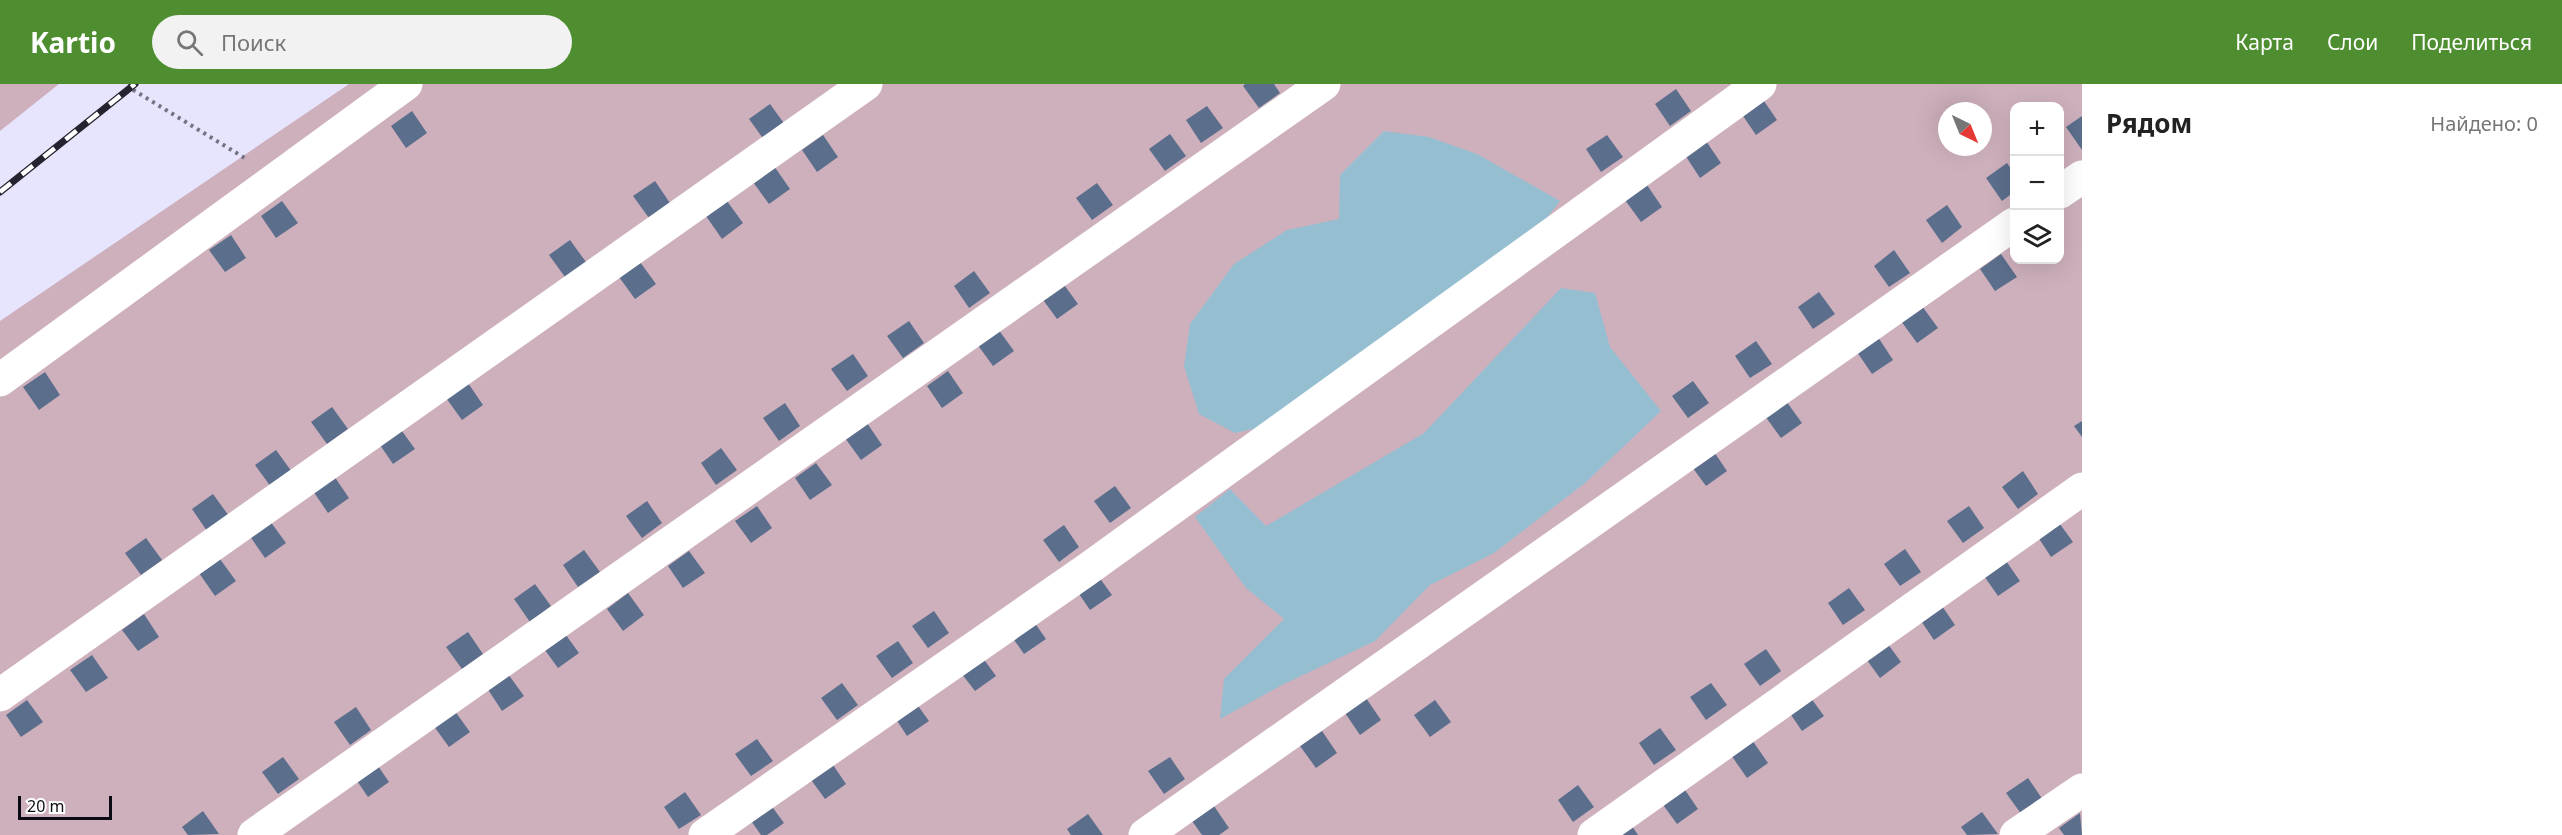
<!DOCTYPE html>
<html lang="ru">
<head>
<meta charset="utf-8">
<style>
	body { margin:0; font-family:"Noto Sans",sans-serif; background:#f2f2f2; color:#222 }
	.controls { position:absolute; right:18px; top:18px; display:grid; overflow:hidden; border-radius:12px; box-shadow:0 6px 24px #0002 }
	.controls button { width:54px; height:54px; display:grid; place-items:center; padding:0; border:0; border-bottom:2px solid #e0e0e0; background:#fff; color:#222; font:30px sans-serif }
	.compass { position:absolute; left:1938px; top:18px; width:54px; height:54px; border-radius:50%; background:#fff; box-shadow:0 6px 24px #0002; rotate:137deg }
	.scale { position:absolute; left:18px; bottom:15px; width:94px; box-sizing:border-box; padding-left:6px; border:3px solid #0c0b15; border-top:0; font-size:16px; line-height:21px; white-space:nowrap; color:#0c0b15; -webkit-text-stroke:4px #fff; paint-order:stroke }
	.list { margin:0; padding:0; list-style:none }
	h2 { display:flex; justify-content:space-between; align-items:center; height:78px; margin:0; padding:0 24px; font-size:26px }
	h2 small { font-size:20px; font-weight:400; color:#767676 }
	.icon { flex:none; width:33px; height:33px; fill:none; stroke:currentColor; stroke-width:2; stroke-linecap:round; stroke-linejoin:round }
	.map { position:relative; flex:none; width:2082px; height:751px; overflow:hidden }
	header { display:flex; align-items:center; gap:36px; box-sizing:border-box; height:84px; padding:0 30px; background:#4e8e30; color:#fff }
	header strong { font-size:28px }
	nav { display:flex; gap:33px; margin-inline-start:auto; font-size:21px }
	.search { width:420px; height:54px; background:#f2f2f2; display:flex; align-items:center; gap:15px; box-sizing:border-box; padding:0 21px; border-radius:33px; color:#767676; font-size:22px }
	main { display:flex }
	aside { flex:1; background:#fff }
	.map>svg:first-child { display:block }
	.green { fill:#ceb0bd; fill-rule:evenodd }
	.water { fill:#95bed1 }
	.building { fill:#5b6e8b }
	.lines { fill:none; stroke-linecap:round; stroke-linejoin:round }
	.path { stroke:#747384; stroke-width:4; stroke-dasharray:3 4.5; stroke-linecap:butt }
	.minor { stroke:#fff; stroke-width:33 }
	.rail-casing { stroke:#24232f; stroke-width:7 }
	.rail { stroke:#fff; stroke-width:4.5; stroke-dasharray:14; stroke-linecap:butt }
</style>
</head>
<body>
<header>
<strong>Kartio</strong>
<div class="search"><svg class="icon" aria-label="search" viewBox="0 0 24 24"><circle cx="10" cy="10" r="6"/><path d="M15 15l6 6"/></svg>Поиск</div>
<nav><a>Карта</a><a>Слои</a><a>Поделиться</a></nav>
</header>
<main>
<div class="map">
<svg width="2082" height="751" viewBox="0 0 2082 751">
	<rect width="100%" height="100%" fill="#e7e5fd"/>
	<g class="green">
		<path d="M0 0H59L0 47Z"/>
		<path d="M349 0H2082V751H0V237ZM2014 22H2060V176H2014ZM1947 27H1983V63H1947Z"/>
	</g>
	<g class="water">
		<path d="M1384 47 1429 53 1477 70 1560 117 1533 152 1271 341 1235 349 1199 330 1184 282 1190 240 1234 180 1287 146 1339 135 1340 91Z"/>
		<path d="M1561 204 1595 209 1610 263 1661 327 1585 399 1494 469 1430 501 1375 557 1282 601 1220 635 1224 595 1284 535 1246 504 1195 433 1230 405 1266 442 1424 349Z"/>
	</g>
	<g class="building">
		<path d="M1245 0H1274L1280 9 1259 24 1243 2Z"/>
		<path d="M1676 5 1691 27 1670 42 1655 20Z"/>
		<path d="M1762 14 1777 36 1756 51 1741 29Z"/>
		<path d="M770 20 786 42 765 57 749 35Z"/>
		<path d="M1207 22 1223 44 1201 59 1186 36Z"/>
		<path d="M412 27 427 49 406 64 391 42Z"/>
		<path d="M2082 32V66L2066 43Z"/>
		<path d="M1170 50 1186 72 1165 87 1149 65Z"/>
		<path d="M823 51 838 73 817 88 802 66Z"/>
		<path d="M1607 51 1623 73 1601 88 1586 65Z"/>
		<path d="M1706 57 1721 79 1700 94 1685 71Z"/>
		<path d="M2007 79 2014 89V108L2002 117 1986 94Z"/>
		<path d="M774 82 790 105 769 120 753 98Z"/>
		<path d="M655 97 670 119 649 134 633 112Z"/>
		<path d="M1097 99 1113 121 1092 136 1076 114Z"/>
		<path d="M1647 101 1662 123 1641 138 1625 116Z"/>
		<path d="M282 117 298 139 276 154 261 132Z"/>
		<path d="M727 117 743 139 722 155 706 132Z"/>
		<path d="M1947 121 1962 143 1942 159 1926 136Z"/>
		<path d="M231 151 246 174 225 188 209 166Z"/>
		<path d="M570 156 586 178 565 193 549 171Z"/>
		<path d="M1894 166 1910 189 1889 203 1874 182Z"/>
		<path d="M2001 170 2017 193 1995 207 1980 185Z"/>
		<path d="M640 178 656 200 635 215 619 193Z"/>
		<path d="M974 187 990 209 969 224 954 202Z"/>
		<path d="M1062 198 1078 220 1057 235 1041 213Z"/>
		<path d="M1819 208 1835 230 1813 245 1798 223Z"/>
		<path d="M1922 222 1938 244 1917 259 1901 237Z"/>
		<path d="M909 237 924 259 903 274 887 252Z"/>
		<path d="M998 245 1014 267 993 282 977 260Z"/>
		<path d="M1878 253 1893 276 1872 290 1857 268Z"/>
		<path d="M1756 257 1772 280 1750 294 1735 272Z"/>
		<path d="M853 270 868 292 847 307 831 285Z"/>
		<path d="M948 287 963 309 942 324 927 302Z"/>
		<path d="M45 288 60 311 39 326 23 303Z"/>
		<path d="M1693 297 1709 319 1688 334 1672 312Z"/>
		<path d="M468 299 483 321 462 336 446 314Z"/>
		<path d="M1786 317 1802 339 1781 354 1765 332Z"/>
		<path d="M785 319 800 342 779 357 763 334Z"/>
		<path d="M332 323 348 345 327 360 311 338Z"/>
		<path d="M2082 337V353L2074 342Z"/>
		<path d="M867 339 882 361 861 376 845 354Z"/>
		<path d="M399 343 415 365 393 380 378 358Z"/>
		<path d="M721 364 737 386 716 401 701 379Z"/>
		<path d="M1712 365 1727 387 1706 402 1690 380Z"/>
		<path d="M276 366 292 388 271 403 255 381Z"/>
		<path d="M816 379 832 401 810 416 795 394Z"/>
		<path d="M2023 387 2038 410 2018 425 2002 403Z"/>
		<path d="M334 392 349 414 328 429 313 407Z"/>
		<path d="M1115 402 1131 424 1110 439 1094 417Z"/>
		<path d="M213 410 229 432 207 447 192 425Z"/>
		<path d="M647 417 662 439 642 454 626 432Z"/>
		<path d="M757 422 772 444 751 459 735 437Z"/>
		<path d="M1969 422 1984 444 1963 459 1947 437Z"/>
		<path d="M2057 436 2073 458 2051 473 2036 450Z"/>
		<path d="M270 437 286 459 265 474 249 451Z"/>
		<path d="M1064 441 1079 463 1059 478 1043 456Z"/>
		<path d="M146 454 162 476 141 491 125 469Z"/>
		<path d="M1905 465 1921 488 1900 502 1884 480Z"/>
		<path d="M584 466 600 488 578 503 563 481Z"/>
		<path d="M689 467 705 489 683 504 668 482Z"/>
		<path d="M2004 474 2020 497 1998 512 1982 489Z"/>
		<path d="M220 475 236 497 215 512 199 489Z"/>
		<path d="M1096 489 1112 511 1090 526 1075 504Z"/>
		<path d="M535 500 551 522 530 538 514 515Z"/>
		<path d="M1849 504 1865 526 1843 541 1828 519Z"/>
		<path d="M628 509 644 531 623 547 607 525Z"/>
		<path d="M1940 519 1955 541 1934 556 1919 534Z"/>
		<path d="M934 527 949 549 928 564 912 542Z"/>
		<path d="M144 530 159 553 138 567 122 546Z"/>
		<path d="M1030 532 1046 555 1024 570 1008 547Z"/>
		<path d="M563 547 579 569 558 584 542 562Z"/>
		<path d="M468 548 483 570 462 585 446 563Z"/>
		<path d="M1885 556 1901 578 1880 594 1864 572Z"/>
		<path d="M898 557 913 579 892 594 876 572Z"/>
		<path d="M1766 565 1781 587 1760 602 1744 580Z"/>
		<path d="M980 570 996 592 975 607 958 585Z"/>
		<path d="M92 571 108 594 86 608 70 586Z"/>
		<path d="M508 590 524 612 502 627 487 604Z"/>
		<path d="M842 599 858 621 837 636 821 614Z"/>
		<path d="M1711 599 1727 621 1706 636 1690 613Z"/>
		<path d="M1808 610 1824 632 1802 647 1787 625Z"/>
		<path d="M1366 614 1381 636 1360 651 1345 629Z"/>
		<path d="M913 615 929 637 907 652 892 629Z"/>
		<path d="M27 616 43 638 21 653 6 631Z"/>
		<path d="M1435 616 1451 638 1430 653 1414 631Z"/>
		<path d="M356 623 371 646 350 661 334 638Z"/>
		<path d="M454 626 470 648 449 663 433 641Z"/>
		<path d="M1660 644 1676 666 1654 681 1639 659Z"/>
		<path d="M1322 647 1337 669 1316 684 1300 662Z"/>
		<path d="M757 655 773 677 751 692 735 670Z"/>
		<path d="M1752 656 1768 679 1747 694 1731 671Z"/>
		<path d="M283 673 299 695 278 710 262 688Z"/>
		<path d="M1170 673 1185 695 1164 710 1148 687Z"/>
		<path d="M374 676 389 698 368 713 353 691Z"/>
		<path d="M831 678 846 700 825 715 809 693Z"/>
		<path d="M2028 694 2043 716 2022 731 2006 709Z"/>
		<path d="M1578 701 1594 723 1573 738 1558 716Z"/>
		<path d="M1683 703 1698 725 1677 740 1661 718Z"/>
		<path d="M685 708 701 731 679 745 664 723Z"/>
		<path d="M768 717 784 739 767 751H761L747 731Z"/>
		<path d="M1214 722 1229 744 1219 751H1202L1192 737Z"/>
		<path d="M203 727 219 750 188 751 182 743Z"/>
		<path d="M1982 728 1998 750 1967 751 1961 743Z"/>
		<path d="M2080 729 2082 751H2064L2059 744Z"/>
		<path d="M1088 730 1103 751H1071L1067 745Z"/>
		<path d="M1630 739 1638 751H1612Z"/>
	</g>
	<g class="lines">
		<path class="path" d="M130 0V4L248 76"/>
		<g class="minor">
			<path d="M2060 108 2082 93"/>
			<path d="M0 296 406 0"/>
			<path d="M0 611 866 0"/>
			<path d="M254 751 1324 0"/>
			<path d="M705 751 1085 487 1760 0"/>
			<path d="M1145 751 2014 140"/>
			<path d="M1594 751 2082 405"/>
			<path d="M2016 751 2082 706"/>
		</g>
		<g class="rail-casing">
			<path id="rail" d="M0 108 135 0"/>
		</g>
		<use href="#rail" class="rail"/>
	</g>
</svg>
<div class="controls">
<button>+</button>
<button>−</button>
<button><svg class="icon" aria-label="layers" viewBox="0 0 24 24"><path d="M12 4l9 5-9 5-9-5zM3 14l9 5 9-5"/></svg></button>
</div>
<svg class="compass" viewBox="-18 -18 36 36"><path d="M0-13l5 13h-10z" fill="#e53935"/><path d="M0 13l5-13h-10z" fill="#767676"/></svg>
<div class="scale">20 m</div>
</div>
<aside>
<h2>Рядом<small>Найдено: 0</small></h2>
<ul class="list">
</ul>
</aside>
</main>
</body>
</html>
